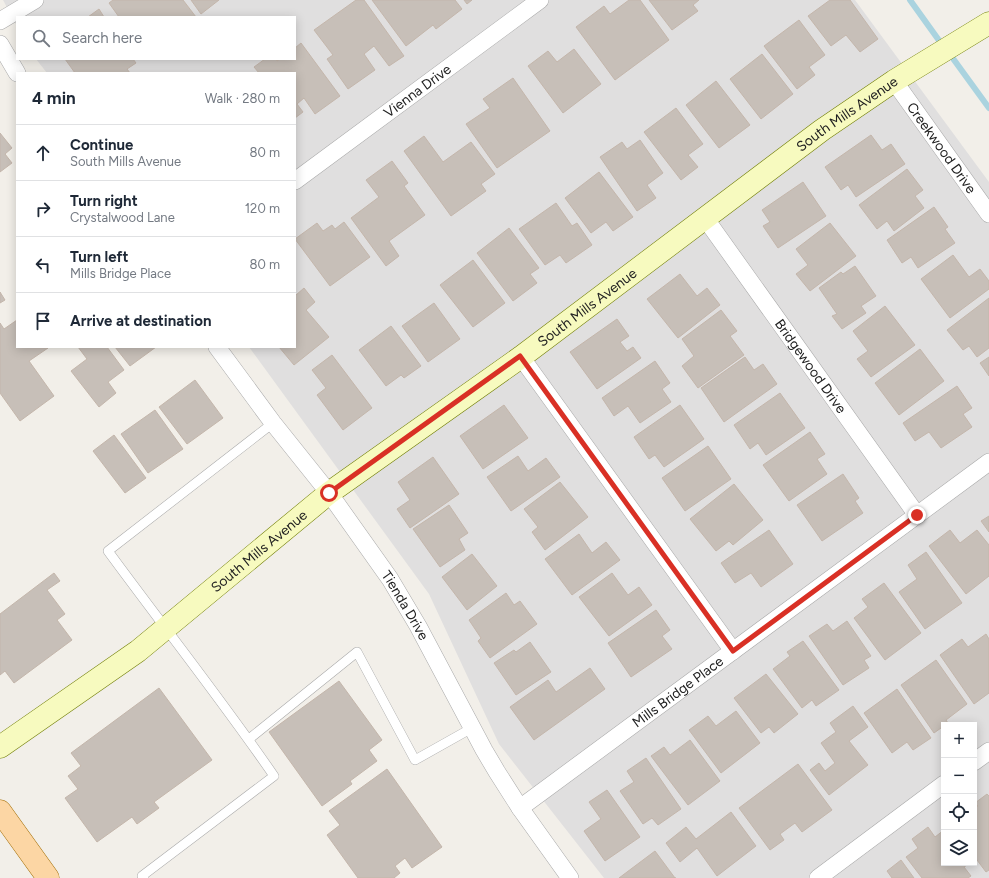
<!DOCTYPE html>
<html lang="en">
<head>
<meta charset="utf-8">
<style>
	body { margin:0; font-family:Figtree,sans-serif; background:#f2f2f3; color:#1f2937 }
	.controls { position:absolute; right:12px; bottom:12px; display:grid; overflow:hidden; border-radius:0px; box-shadow:0 2px 10px #0003 }
	.controls button { width:36px; height:36px; display:grid; place-items:center; padding:0; border:0; border-bottom:1px solid #e0e1e3; background:#fff; color:#1f2937; font:20px sans-serif }
	.stop { position:absolute; width:12px; height:12px; margin:-9px; border:3px solid #d93025; border-radius:50%; background:#fff }
	.stop.end { background:#d93025; border-color:#fff; box-shadow:0 1px 4px #0008 }
	.list { margin:0; padding:0; list-style:none }
	h2 { display:flex; justify-content:space-between; align-items:center; height:52px; margin:0; padding:0 16px; font-size:17px }
	h2 small { font-size:13px; font-weight:400; color:#747a83 }
	.list li { display:grid; grid-template-columns:26px 1fr auto; gap:12px; align-items:center; box-sizing:border-box; height:56px; padding:0 16px; border-top:1px solid #e0e1e3 }
	.list b { display:block; font-size:15px; white-space:nowrap }
	.list p { margin:0; font-size:13px; white-space:nowrap; color:#747a83 }
	.list em { font-size:13px; font-style:normal; color:#747a83 }
	.icon { flex:none; width:22px; height:22px; fill:none; stroke:currentColor; stroke-width:2; stroke-linecap:round; stroke-linejoin:round }
	.map { position:relative; flex:none; width:989px; height:878px; overflow:hidden }
	.search { position:absolute; background:#fff; box-shadow:0 2px 10px #0003; left:16px; top:16px; width:280px; height:44px; display:flex; align-items:center; gap:10px; box-sizing:border-box; padding:0 14px; border-radius:0px; color:#747a83; font-size:15px }
	.panel { position:absolute; background:#fff; box-shadow:0 2px 10px #0003; left:16px; top:72px; width:280px; height:276px; border-radius:0px }
	.map>svg:first-child { display:block }
	.residential { fill:#e0dfdf; fill-rule:evenodd }
	.lines { fill:none; stroke-linecap:round; stroke-linejoin:round }
	.stream { stroke:#aad3df; stroke-width:6 }
	.building { fill:#c7bfb8; stroke:#c4b6ab }
	.lane-casing { stroke:#a9a9a9; stroke-width:10 }
	.street-casing { stroke:#a9a9a9; stroke-width:18 }
	.secondary-casing { stroke:#707d05; stroke-width:23 }
	.primary-casing { stroke:#a06b00; stroke-width:23 }
	.lane { stroke:#fff; stroke-width:9 }
	.street { stroke:#fff; stroke-width:17 }
	.secondary { stroke:#f7fabf; stroke-width:22 }
	.primary { stroke:#fcd6a4; stroke-width:22 }
	.route { stroke:#d93025; stroke-width:5 }
	.labels { text-anchor:middle; stroke-width:3; stroke-linejoin:round; paint-order:stroke }
	.street-label { font-size:14px; fill:#222; stroke:#fff }
</style>
</head>
<body>
<div class="map">
<svg width="989" height="878" viewBox="0 0 989 878">
	<rect width="100%" height="100%" fill="#f2efe9"/>
	<path class="residential" d="M3 0H855L989 182V878H604L499 744 429 594 249 347H295V73H47L36 59H295V17H17V26ZM944 725H974V863H944Z"/>
	<g class="lines">
		<g class="stream">
			<path d="M910 0 943 46"/>
			<path d="M949 53 989 108"/>
		</g>
	</g>
	<g class="building">
		<path d="M113 0H183L196 17H119L109 3Z"/>
		<path d="M191 0H219L201 14Z"/>
		<path d="M356 0H364L404 56 389 66 374 46 364 54 375 70 348 89 327 59 333 55 314 30Z"/>
		<path d="M372 0H455L462 9 436 29 433 25 406 46Z"/>
		<path d="M464 0H472L467 4Z"/>
		<path d="M629 0H640L669 40 615 80 576 27 604 6 610 14Z"/>
		<path d="M649 0H699L693 5 698 11 672 30Z"/>
		<path d="M830 0H850L878 39 860 52 846 35 831 46 808 16Z"/>
		<path d="M99 9 104 17H88Z"/>
		<path d="M799 20 825 55 809 67 815 75 797 89 764 46Z"/>
		<path d="M301 43 340 96 315 114 304 98 297 104 303 112 295 118V73H259L254 67 265 59H276L277 61 280 59H295V48Z"/>
		<path d="M574 49 601 84 563 113 528 66 548 51 557 62Z"/>
		<path d="M762 54 793 94 761 119 730 79Z"/>
		<path d="M65 59H133L136 63 127 69 130 73H75Z"/>
		<path d="M513 78 550 131 497 168 466 124 490 108 483 99Z"/>
		<path d="M716 81 750 125 719 148 686 105Z"/>
		<path d="M676 108 703 144 688 155 698 167 681 180 644 132Z"/>
		<path d="M0 133 12 148 5 154 12 163 0 172Z"/>
		<path d="M871 135 882 150 891 144 905 164 856 197 848 185 841 190 825 167Z"/>
		<path d="M424 136 443 162 471 142 495 174 481 184 486 191 451 216 404 151Z"/>
		<path d="M640 140 663 173 647 185 656 198 637 211 600 157 622 142 627 149Z"/>
		<path d="M392 161 408 183 404 186 425 215 389 241 399 256 386 266 351 218 379 197 366 180Z"/>
		<path d="M907 169 923 190 915 196 924 208 894 231 887 221 877 229 859 205Z"/>
		<path d="M599 172 633 217 613 231 606 222 591 233 565 198Z"/>
		<path d="M803 182 826 216 778 248 763 226 770 222 762 210Z"/>
		<path d="M556 203 572 226 577 223 592 245 566 263 560 255 545 265 519 229Z"/>
		<path d="M934 207 948 227 945 229 955 243 918 268 911 257 902 263 887 240Z"/>
		<path d="M344 222 370 257 330 286 295 239 317 223 323 231 332 225 335 229Z"/>
		<path d="M830 223 856 256 810 291 796 274 808 265 796 249Z"/>
		<path d="M509 228 539 268 530 274 537 283 513 301 477 253Z"/>
		<path d="M953 255 969 277 980 269 989 281V289L950 318 921 279Z"/>
		<path d="M473 260 505 303 473 327 440 285Z"/>
		<path d="M855 266 876 296 861 306 866 313 842 329 832 316 837 314 819 288 841 272 843 274Z"/>
		<path d="M680 274 697 296 707 288 720 305 678 338 647 299Z"/>
		<path d="M304 288 315 302 306 310 329 337 294 365 279 347H295V294L296 295Z"/>
		<path d="M0 292 5 300 0 303Z"/>
		<path d="M989 298V348L977 357 969 346 963 350 947 330Z"/>
		<path d="M434 303 460 339 428 362 402 326Z"/>
		<path d="M885 306 915 345 871 377 857 359 868 351 853 331Z"/>
		<path d="M721 310 737 331 730 336 744 355 698 388 682 366 694 356 682 339Z"/>
		<path d="M617 319 629 336 620 342 627 351 633 347 641 358 597 389 570 352Z"/>
		<path d="M17 320V347L48 348 29 361 54 396 20 421 0 393V323L4 329Z"/>
		<path d="M391 326 421 366 404 378 401 375 386 386 359 350Z"/>
		<path d="M78 347H107L124 370 108 382 116 393 99 407 71 371 87 359Z"/>
		<path d="M115 347H156L130 366Z"/>
		<path d="M920 349 944 381 899 415 875 383Z"/>
		<path d="M332 355 372 408 343 430 317 395 326 388 312 370Z"/>
		<path d="M745 357 754 370 763 364 777 384 724 422 701 388Z"/>
		<path d="M989 357V376L980 363Z"/>
		<path d="M655 361 670 383 662 389 671 402 640 423 628 406 614 416 602 398Z"/>
		<path d="M195 380 223 418 187 444 159 407Z"/>
		<path d="M957 386 972 408 963 414 972 427 941 448 929 432 915 441 903 423Z"/>
		<path d="M780 393 805 428 766 455 758 443 750 449 734 425Z"/>
		<path d="M504 405 528 438 483 469 460 436Z"/>
		<path d="M680 405 704 439 664 467 655 455 649 459 634 437Z"/>
		<path d="M155 410 183 449 148 473 121 434Z"/>
		<path d="M810 432 825 454 817 459 827 474 789 501 763 465Z"/>
		<path d="M114 435 146 478 125 493 93 451Z"/>
		<path d="M708 446 731 479 685 511 662 478Z"/>
		<path d="M518 456 528 471 546 458 560 477 511 511 487 477Z"/>
		<path d="M433 457 459 494 410 528 397 509 410 500 398 482Z"/>
		<path d="M843 474 859 498 855 501 863 513 822 541 797 505Z"/>
		<path d="M560 482 588 517 545 550 532 532 538 527 524 509Z"/>
		<path d="M734 484 763 520 733 545 729 541 716 551 690 519Z"/>
		<path d="M449 505 468 533 459 539 465 550 440 567 413 529Z"/>
		<path d="M989 516V532L981 521Z"/>
		<path d="M769 530 793 564 761 587 751 573 735 583 721 563Z"/>
		<path d="M950 530 960 543 977 530 989 545V576L966 594 929 546Z"/>
		<path d="M579 534 592 553 606 542 620 560 572 595 545 559Z"/>
		<path d="M926 552 962 603 925 629 899 592 917 579 908 565Z"/>
		<path d="M472 554 497 586 467 610 442 577Z"/>
		<path d="M54 573 60 581 47 590 65 614 57 620 72 640 14 683 5 671 0 675V614Z"/>
		<path d="M612 573 628 595 639 587 652 605 609 636 579 597Z"/>
		<path d="M884 583 921 633 885 660 854 618 868 607 862 599Z"/>
		<path d="M506 593 514 605 520 601 537 624 490 658 478 641 481 638 469 620Z"/>
		<path d="M656 610 670 630 662 636 672 649 631 677 608 643Z"/>
		<path d="M847 621 871 656 864 660 869 668 843 685 809 636 827 624 833 631Z"/>
		<path d="M986 634 989 639V693L974 704 940 655 962 639 968 647Z"/>
		<path d="M803 641 839 690 816 706 812 700 802 708 773 669 790 656 787 652Z"/>
		<path d="M530 642 551 672 516 695 494 663 514 650 516 652Z"/>
		<path d="M936 660 967 704 946 720 948 723 934 733 901 685Z"/>
		<path d="M590 668 605 689 534 740 510 707 548 680 556 692Z"/>
		<path d="M766 674 798 714 774 733 769 727 761 733 734 698Z"/>
		<path d="M339 681 382 740 369 750 377 761 350 781 352 784 322 806 269 732Z"/>
		<path d="M159 688 212 760 154 802 159 808 137 824 132 817 97 842 65 798 78 789 68 776 81 766 71 753Z"/>
		<path d="M897 689 931 738 913 750 907 742 892 753 864 713Z"/>
		<path d="M853 706 868 727 849 741 868 765 829 795 810 770 819 763 825 771 835 763 821 743 836 732 830 723Z"/>
		<path d="M736 711 760 743 721 773 689 730 708 716 716 726Z"/>
		<path d="M690 740 720 781 688 805 651 756 664 747 670 755Z"/>
		<path d="M646 758 681 809 658 825 652 818 643 824 620 791 634 782 627 771Z"/>
		<path d="M798 764 832 810 802 832 795 823 780 834 784 840 770 850 739 808Z"/>
		<path d="M387 769 442 847 412 868 405 858 395 866 400 873 394 878H358L327 835 340 825 329 811Z"/>
		<path d="M607 790 640 837 605 861 584 831 601 819 589 802Z"/>
		<path d="M987 794 989 796V870L986 872 974 856V809L978 806 975 803Z"/>
		<path d="M731 812 756 846 717 876 697 848 680 862 666 843 686 827 696 839Z"/>
		<path d="M928 827 935 837 944 830V863H970L964 867 971 876 968 878H922L906 857 918 848 912 839Z"/>
		<path d="M655 851 675 878H676H619Z"/>
		<path d="M901 860 914 878H892L887 871Z"/>
	</g>
	<g class="lines">
		<g class="lane-casing">
			<g id="lane">
				<path d="M249 739 357 652 415 760 472 728"/>
				<path d="M144 878 142 876 274 776C221 699 163 626 108 551L273 423"/>
			</g>
		</g>
		<g class="street-casing">
			<g id="street">
				<path d="M0 21 35 0"/>
				<path d="M0 44 17 73"/>
				<path id="s1" d="M894 81 989 214"/>
				<path id="s2" d="M295 181 540 0"/>
				<path id="s3" d="M705 218 917 515"/>
				<path id="s4" d="M217 347 273 423 329 493 390 579 418 626 484 750 497 772 520 808 570 878"/>
				<path d="M521 357 733 651"/>
				<path d="M974 762 989 751"/>
				<path id="s5" d="M520 808 989 462"/>
				<path d="M818 878 944 784"/>
			</g>
		</g>
		<g class="secondary-casing">
			<g id="secondary">
				<path id="s6" d="M0 747 138 651 329 493 521 357 822 130 894 81 989 23"/>
			</g>
		</g>
		<g class="primary-casing">
			<path id="primary" d="M0 811 48 878"/>
		</g>
		<use href="#lane" class="lane"/>
		<use href="#street" class="street"/>
		<use href="#secondary" class="secondary"/>
		<use href="#primary" class="primary"/>
	</g>
	<g class="lines">
		<path class="route" d="M329 493 520 356 733 651 917 515"/>
	</g>
	<g class="labels">
		<g class="street-label">
			<text dy="5" stroke="none"><textPath href="#s2" startOffset="152">Vienna Drive</textPath></text>
			<text dy="5" stroke="none"><textPath href="#s6" startOffset="1058">South Mills Avenue</textPath></text>
			<text dy="5" stroke="none"><textPath href="#s1" startOffset="82">Creekwood Drive</textPath></text>
			<text dy="5" stroke="none"><textPath href="#s6" startOffset="734">South Mills Avenue</textPath></text>
			<text dy="5" stroke="none"><textPath href="#s3" startOffset="182">Bridgewood Drive</textPath></text>
			<text dy="5" stroke="none"><textPath href="#s6" startOffset="325">South Mills Avenue</textPath></text>
			<text dy="5" stroke="none"><textPath href="#s4" startOffset="320">Tienda Drive</textPath></text>
			<text dy="5" stroke="none"><textPath href="#s5" startOffset="196">Mills Bridge Place</textPath></text>
		</g>
	</g>
</svg>
<div class="controls">
<button>+</button>
<button>−</button>
<button><svg class="icon" aria-label="locate" viewBox="0 0 24 24"><circle cx="12" cy="12" r="6"/><path d="M12 2v4M12 18v4M2 12h4M18 12h4"/></svg></button>
<button><svg class="icon" aria-label="layers" viewBox="0 0 24 24"><path d="M12 4l9 5-9 5-9-5zM3 14l9 5 9-5"/></svg></button>
</div>
<div class="stop" style="left:329px;top:493px"></div>
<div class="stop end" style="left:917px;top:515px"></div>
<div class="search"><svg class="icon" aria-label="search" viewBox="0 0 24 24"><circle cx="10" cy="10" r="6"/><path d="M15 15l6 6"/></svg>Search here</div>
<section class="panel">
<h2>4 min<small>Walk · 280 m</small></h2>
<ul class="list">
<li><svg class="icon" aria-label="ahead" viewBox="0 0 24 24"><path d="M12 20V5M6 11l6-6 6 6"/></svg><div><b>Continue</b><p>South Mills Avenue</p></div><em>80 m</em></li>
<li><svg class="icon" aria-label="right" viewBox="0 0 24 24"><path d="M7 20v-9h11M14 6l5 5-5 5"/></svg><div><b>Turn right</b><p>Crystalwood Lane</p></div><em>120 m</em></li>
<li><svg class="icon" aria-label="left" viewBox="0 0 24 24"><path d="M17 20v-9H6M10 6l-5 5 5 5"/></svg><div><b>Turn left</b><p>Mills Bridge Place</p></div><em>80 m</em></li>
<li><svg class="icon" aria-label="arrive" viewBox="0 0 24 24"><path d="M6 21V4h12l-3 4 3 4H6"/></svg><div><b>Arrive at destination</b></div></li>
</ul>
</section>
</div>
</body>
</html>
